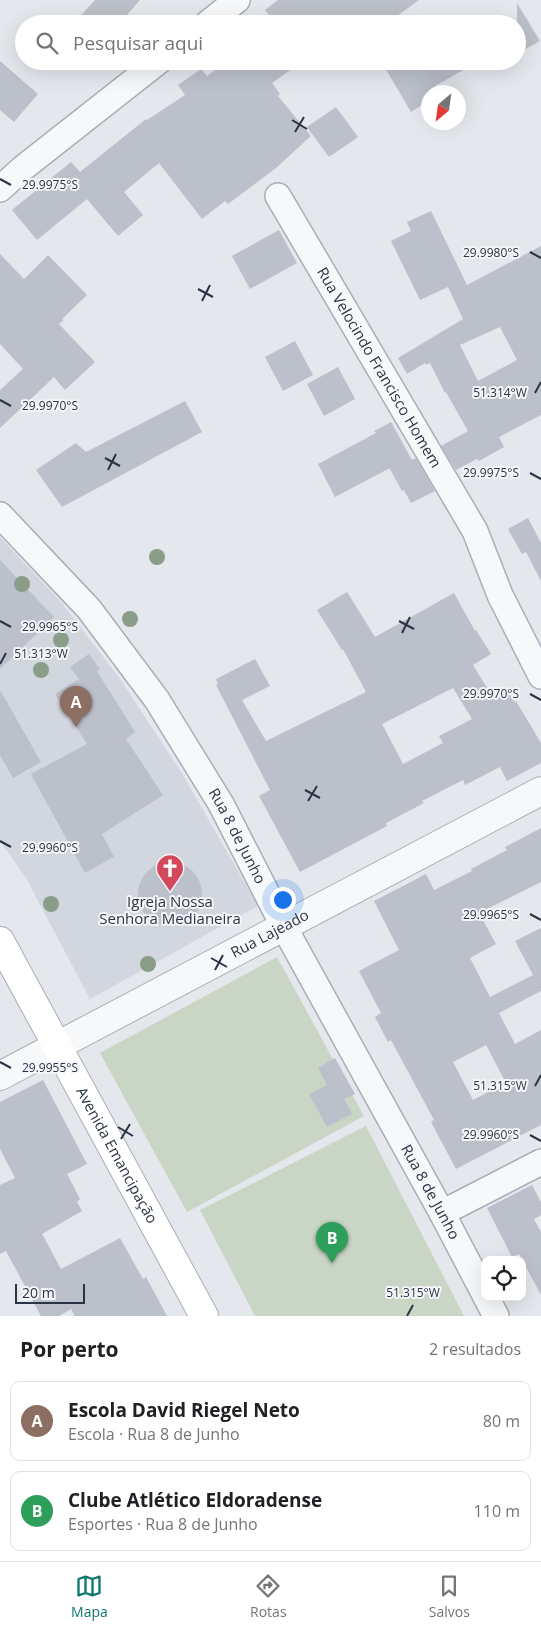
<!DOCTYPE html>
<html lang="pt">
<head>
<meta charset="utf-8">
<style>
	body { margin:0; font-family:"Open Sans",sans-serif; background:#f2f2f2; color:#202124 }
	.controls { position:absolute; right:15px; bottom:15px; display:grid; overflow:hidden; border-radius:10px; box-shadow:0 5px 20px #0002 }
	.controls button { width:45px; height:45px; display:grid; place-items:center; padding:0; border:0; border-bottom:1px solid #e0e0e0; background:#fff; color:#202124; font:25px sans-serif }
	.compass { position:absolute; left:421px; top:85px; width:45px; height:45px; border-radius:50%; background:#fff; box-shadow:0 5px 20px #0002; rotate:209deg }
	.scale { position:absolute; left:15px; bottom:12px; width:70px; box-sizing:border-box; padding-left:5px; border:2px solid #2b3445; border-top:0; font-size:14px; line-height:18px; white-space:nowrap; color:#2b3445; -webkit-text-stroke:4px #f4f6f9; paint-order:stroke }
	.you { position:absolute; left:282px; top:899px; width:18px; height:18px; margin:-12px; border:4px solid #fff; border-radius:50%; background:#1a73e8; box-shadow:0 0 0 8px #1a73e833 }
	.badge { display:grid; place-items:center; width:32px; height:32px; border-radius:50%; background:#0f766e; color:#fff; font-size:16px; font-weight:700 }
	.pin { position:absolute; translate:-50% -41px; filter:drop-shadow(0 1px 2px #0008) }
	.pin::after { content:''; position:absolute; top:26px; width:18px; height:15px; background:inherit; clip-path:polygon(0 0,100% 0,50% 100%) }
	.list { margin:0; padding:0; list-style:none }
	h2 { display:flex; justify-content:space-between; align-items:center; height:65px; margin:0; padding:0 20px; font-size:21px }
	h2 small { font-size:16px; font-weight:400; color:#757577 }
	.list li { display:grid; grid-template-columns:32px 1fr auto; gap:15px; align-items:center; box-sizing:border-box; height:80px; margin:0 10px 10px; padding:0 10px; border:1px solid #e0e0e0; border-radius:10px }
	.list b { display:block; font-size:19px; white-space:nowrap }
	.list p { margin:0; font-size:16px; white-space:nowrap; color:#757577 }
	.list em { font-size:16px; font-style:normal; color:#757577 }
	.icon { flex:none; width:28px; height:28px; fill:none; stroke:currentColor; stroke-width:2; stroke-linecap:round; stroke-linejoin:round }
	.map { position:relative; flex:none; width:541px; height:1316px; overflow:hidden }
	.search { position:absolute; background:#fff; box-shadow:0 5px 20px #0002; left:15px; right:15px; top:15px; height:55px; display:flex; align-items:center; gap:12px; box-sizing:border-box; padding:0 18px; border-radius:28px; color:#757577; font-size:19px }
	.sheet { height:245px; background:#fff }
	nav { display:flex; justify-content:space-around; align-items:center; box-sizing:border-box; height:70px; border-top:1px solid #e0e0e0; background:#fff; font-size:14px; color:#757577 }
	nav a { display:grid; justify-items:center; gap:2px }
	nav .on { color:#0f766e }
	.map>svg:first-child { display:block }
	.built { fill:#d2d6de }
	.green { fill:#c9d6c5 }
	.building { fill:#bbc0ca; fill-rule:evenodd }
	.lines { fill:none; stroke-linecap:round; stroke-linejoin:round }
	.minor-casing { stroke:#a9aeb7; stroke-width:28 }
	.tertiary-casing { stroke:#a9aeb7; stroke-width:30 }
	.secondary-casing { stroke:#a9aeb7; stroke-width:30 }
	.minor { stroke:#f7f8fa; stroke-width:25 }
	.tertiary { stroke:#f7f8fa; stroke-width:28 }
	.secondary { stroke:#fff; stroke-width:28 }
	.tree { fill:#899d89 }
	.ticks { fill:none; stroke:#2b3445; stroke-width:2 }
	.labels { text-anchor:middle; stroke-width:4; stroke-linejoin:round; paint-order:stroke }
	.street-label { font-size:15px; fill:#2b3445; stroke:#f4f6f9 }
	.poi-label { font-size:15px; fill:#2b3445; stroke:#f4f6f9 }
	.ticks-label { font-size:12px; text-anchor:middle; fill:#2b3445; stroke:#f4f6f9; stroke-width:4; stroke-linejoin:round; paint-order:stroke }
</style>
</head>
<body>
<div class="map">
<svg width="541" height="1316" viewBox="0 0 541 1316">
	<rect width="100%" height="100%" fill="#e4e7ec"/>
	<path class="built" d="M0 537 61 602 120 679 183 775 258 906 90 999 26 878 0 841Z"/>
	<g class="green">
		<path d="M277 957 364 1116 187 1212 100 1053Z"/>
		<path d="M366 1126 464 1316H255L200 1210Z"/>
	</g>
	<g class="building">
		<path d="M95 0H140L119 24H73Z"/>
		<path d="M278 0H419L386 24H276L265 10Z"/>
		<path d="M517 3 540 41 517 54Z"/>
		<path d="M0 61 38 94 14 122 0 110Z"/>
		<path d="M227 61H303L272 83 280 94 278 96 311 136 276 168 228 204 225 201 202 219 159 163 124 192 143 215 118 236 87 199 37 240 12 210 71 162 80 172 146 119 147 120 185 95 178 85 201 69 207 76Z"/>
		<path d="M381 61H429L433 67 442 61H479L435 86 438 92H428V101L411 112Z"/>
		<path d="M336 107 358 137 329 157 307 127Z"/>
		<path d="M431 211 467 285 541 246V415L499 437 504 447 479 461 477 459 456 470 441 446 468 431 446 392 445 393 430 363 426 365 425 363 407 374 398 358 463 319 448 287 420 300 391 241 411 231 407 222ZM500 327 517 360 478 381 460 345Z"/>
		<path d="M279 230 297 263 250 289 232 256Z"/>
		<path d="M0 254 24 279 48 255 87 295 62 319 64 320 59 324 95 362 65 390 54 377 0 428V390L23 369 0 344Z"/>
		<path d="M295 341 313 375 283 391 265 357Z"/>
		<path d="M338 367 355 399 324 416 307 384Z"/>
		<path d="M185 401 202 432 62 507 36 470 76 443 86 452Z"/>
		<path d="M391 422 412 460 416 458 435 491 411 503 404 490 402 491 390 469H388L335 497 318 464 376 433 374 431Z"/>
		<path d="M528 518 541 543V581L526 552 522 554 508 529Z"/>
		<path d="M0 560 54 617 0 669Z"/>
		<path d="M347 592 375 637 454 593 475 631 476 630 491 654 473 665 492 696 506 688 514 702 516 701 541 743V763L507 781 500 767 465 785 463 780 422 801 424 803 386 823 387 826 300 872 259 796 270 790 216 685 218 684 216 679 255 659 270 686 242 700 266 741 366 692 343 649 342 650 317 610ZM453 688 472 719 439 736 443 743 403 764 382 724Z"/>
		<path d="M89 654 100 669 97 671 135 732 126 739 163 795 102 834 114 857 85 873 31 774 87 744 55 694 79 679 70 667Z"/>
		<path d="M0 690 41 762 13 778 0 755Z"/>
		<path d="M541 828V882L479 913 496 944 470 958 490 997 533 975 515 941 541 928V991L499 1013 515 1044 541 1030V1125L456 1169 431 1122 434 1120 391 1040 388 1042 375 1017 381 1013 359 971 399 950 374 901 426 874 434 890 472 871 471 869 507 850 505 847ZM486 1045 506 1083 473 1100 453 1062Z"/>
		<circle cx="170" cy="894" r="32"/>
		<path d="M335 1058 355 1094 344 1099 352 1114 327 1127 309 1094 327 1085 318 1068Z"/>
		<path d="M43 1080 87 1164 67 1174 80 1199 77 1202 82 1211 42 1234 61 1269 120 1238 143 1279 146 1277 167 1316H75L71 1309 59 1316H41L6 1251 0 1254V1185L15 1178 0 1149V1102Z"/>
		<path d="M532 1185 541 1202V1215L534 1219 541 1232V1295L519 1254 512 1257 487 1208Z"/>
	</g>
	<g class="lines">
		<g class="minor-casing">
			<g id="minor">
				<path d="M207 24 237 0"/>
				<path d="M0 189 23 168 159 61"/>
				<path id="s1" d="M278 196 475 531 500 595 541 676"/>
				<path id="s2" d="M0 515 89 609 157 700 221 804 284 927 442 1213 485 1295"/>
				<path d="M442 1213 541 1162"/>
				<path d="M486 1297 496 1316"/>
			</g>
		</g>
		<g class="tertiary-casing">
			<g id="tertiary">
				<path id="s3" d="M0 1076 541 791"/>
			</g>
		</g>
		<g class="secondary-casing">
			<g id="secondary">
				<path id="s4" d="M0 941 204 1316"/>
			</g>
		</g>
		<use href="#minor" class="minor"/>
		<use href="#tertiary" class="tertiary"/>
		<use href="#secondary" class="secondary"/>
	</g>
	<g class="tree">
		<circle cx="157" cy="557" r="8"/>
		<circle cx="22" cy="584" r="8"/>
		<circle cx="130" cy="619" r="8"/>
		<circle cx="61" cy="640" r="8"/>
		<circle cx="41" cy="670" r="8"/>
		<circle cx="51" cy="904" r="8"/>
		<circle cx="148" cy="964" r="8"/>
	</g>
	<path class="ticks" d="M292 120 307 129M295 132 304 117M0 179 11 185M530 252 541 258M198 289 213 297M202 301 210 285M535 393 541 382M0 400 11 406M105 458 120 466M108 470 116 454M530 473 541 479M0 621 11 627M399 621 414 629M402 633 410 617M0 664 6 653M530 694 541 700M305 790 320 798M308 801 317 786M0 841 11 847M530 914 541 920M211 958 227 967M215 970 223 955M0 1062 11 1068M535 1086 541 1075M118 1127 133 1136M530 1135 541 1141M121 1139 130 1124M407 1316 413 1305"/>
	<defs>
		<g id="church-pin" transform="scale(1.4375)"><path d="M0 17L-7.5 6A9.5 9.5 0 1 1 7.5 6Z" fill="#d1495b" stroke="#f4f6f9"/><path d="M-1.2-6h2.4v3.5h3.3v2.4h-3.3V6h-2.4V-.1h-3.3v-2.4h3.3Z" fill="#fff"/></g>
	</defs>
	<g fill-rule="evenodd">
		<use href="#church-pin" x="170" y="868"/>
	</g>
	<g class="labels">
		<g class="street-label">
			<text dy="5" stroke="none"><textPath href="#s1" startOffset="199">Rua Velocindo Francisco Homem</textPath></text>
			<text dy="5" stroke="none"><textPath href="#s2" startOffset="401">Rua 8 de Junho</textPath></text>
			<text dy="5" stroke="none"><textPath href="#s3" startOffset="305">Rua Lajeado</textPath></text>
			<text dy="5" stroke="none"><textPath href="#s4" startOffset="244">Avenida Emancipação</textPath></text>
			<text dy="5" stroke="none"><textPath href="#s2" startOffset="806">Rua 8 de Junho</textPath></text>
		</g>
		<g class="poi-label">
			<text x="170" y="907">Igreja Nossa<tspan x="170" dy="17">Senhora Medianeira</tspan></text>
		</g>
	</g>
	<g class="ticks-label">
		<text x="50" y="189">29.9975°S</text>
		<text x="491" y="257">29.9980°S</text>
		<text x="500" y="397">51.314°W</text>
		<text x="50" y="410">29.9970°S</text>
		<text x="491" y="477">29.9975°S</text>
		<text x="50" y="631">29.9965°S</text>
		<text x="41" y="658">51.313°W</text>
		<text x="491" y="698">29.9970°S</text>
		<text x="50" y="852">29.9960°S</text>
		<text x="491" y="919">29.9965°S</text>
		<text x="50" y="1072">29.9955°S</text>
		<text x="500" y="1090">51.315°W</text>
		<text x="491" y="1139">29.9960°S</text>
		<text x="413" y="1297">51.315°W</text>
	</g>
</svg>
<div class="controls">
<button><svg class="icon" aria-label="locate" viewBox="0 0 24 24"><circle cx="12" cy="12" r="6"/><path d="M12 2v4M12 18v4M2 12h4M18 12h4"/></svg></button>
</div>
<svg class="compass" viewBox="-18 -18 36 36"><path d="M0-13l5 13h-10z" fill="#e53935"/><path d="M0 13l5-13h-10z" fill="#757577"/></svg>
<div class="scale">20 m</div>
<div class="you"></div>
<div class="pin badge" style="left:76px;top:727px;background:#8d6e63">A</div>
<div class="pin badge" style="left:332px;top:1263px;background:#2e9e5b">B</div>
<div class="search"><svg class="icon" aria-label="search" viewBox="0 0 24 24"><circle cx="10" cy="10" r="6"/><path d="M15 15l6 6"/></svg>Pesquisar aqui</div>
</div>
<section class="sheet">
<h2>Por perto<small>2 resultados</small></h2>
<ul class="list">
<li><span class="badge" style="background:#8d6e63">A</span><div><b>Escola David Riegel Neto</b><p>Escola · Rua 8 de Junho</p></div><em>80 m</em></li>
<li><span class="badge" style="background:#2e9e5b">B</span><div><b>Clube Atlético Eldoradense</b><p>Esportes · Rua 8 de Junho</p></div><em>110 m</em></li>
</ul>
</section>
<nav>
<a class="on"><svg class="icon" aria-label="map" viewBox="0 0 24 24"><path d="M3 6l6-2 6 2 6-2v14l-6 2-6-2-6 2zM9 4v14M15 6v14"/></svg>Mapa</a>
<a><svg class="icon" aria-label="directions" viewBox="0 0 24 24"><path d="M12 3l9 9-9 9-9-9zM9 14v-3h6M13 9l2 2-2 2"/></svg>Rotas</a>
<a><svg class="icon" aria-label="saved" viewBox="0 0 24 24"><path d="M7 4h10v16l-5-4-5 4z"/></svg>Salvos</a>
</nav>
</body>
</html>
